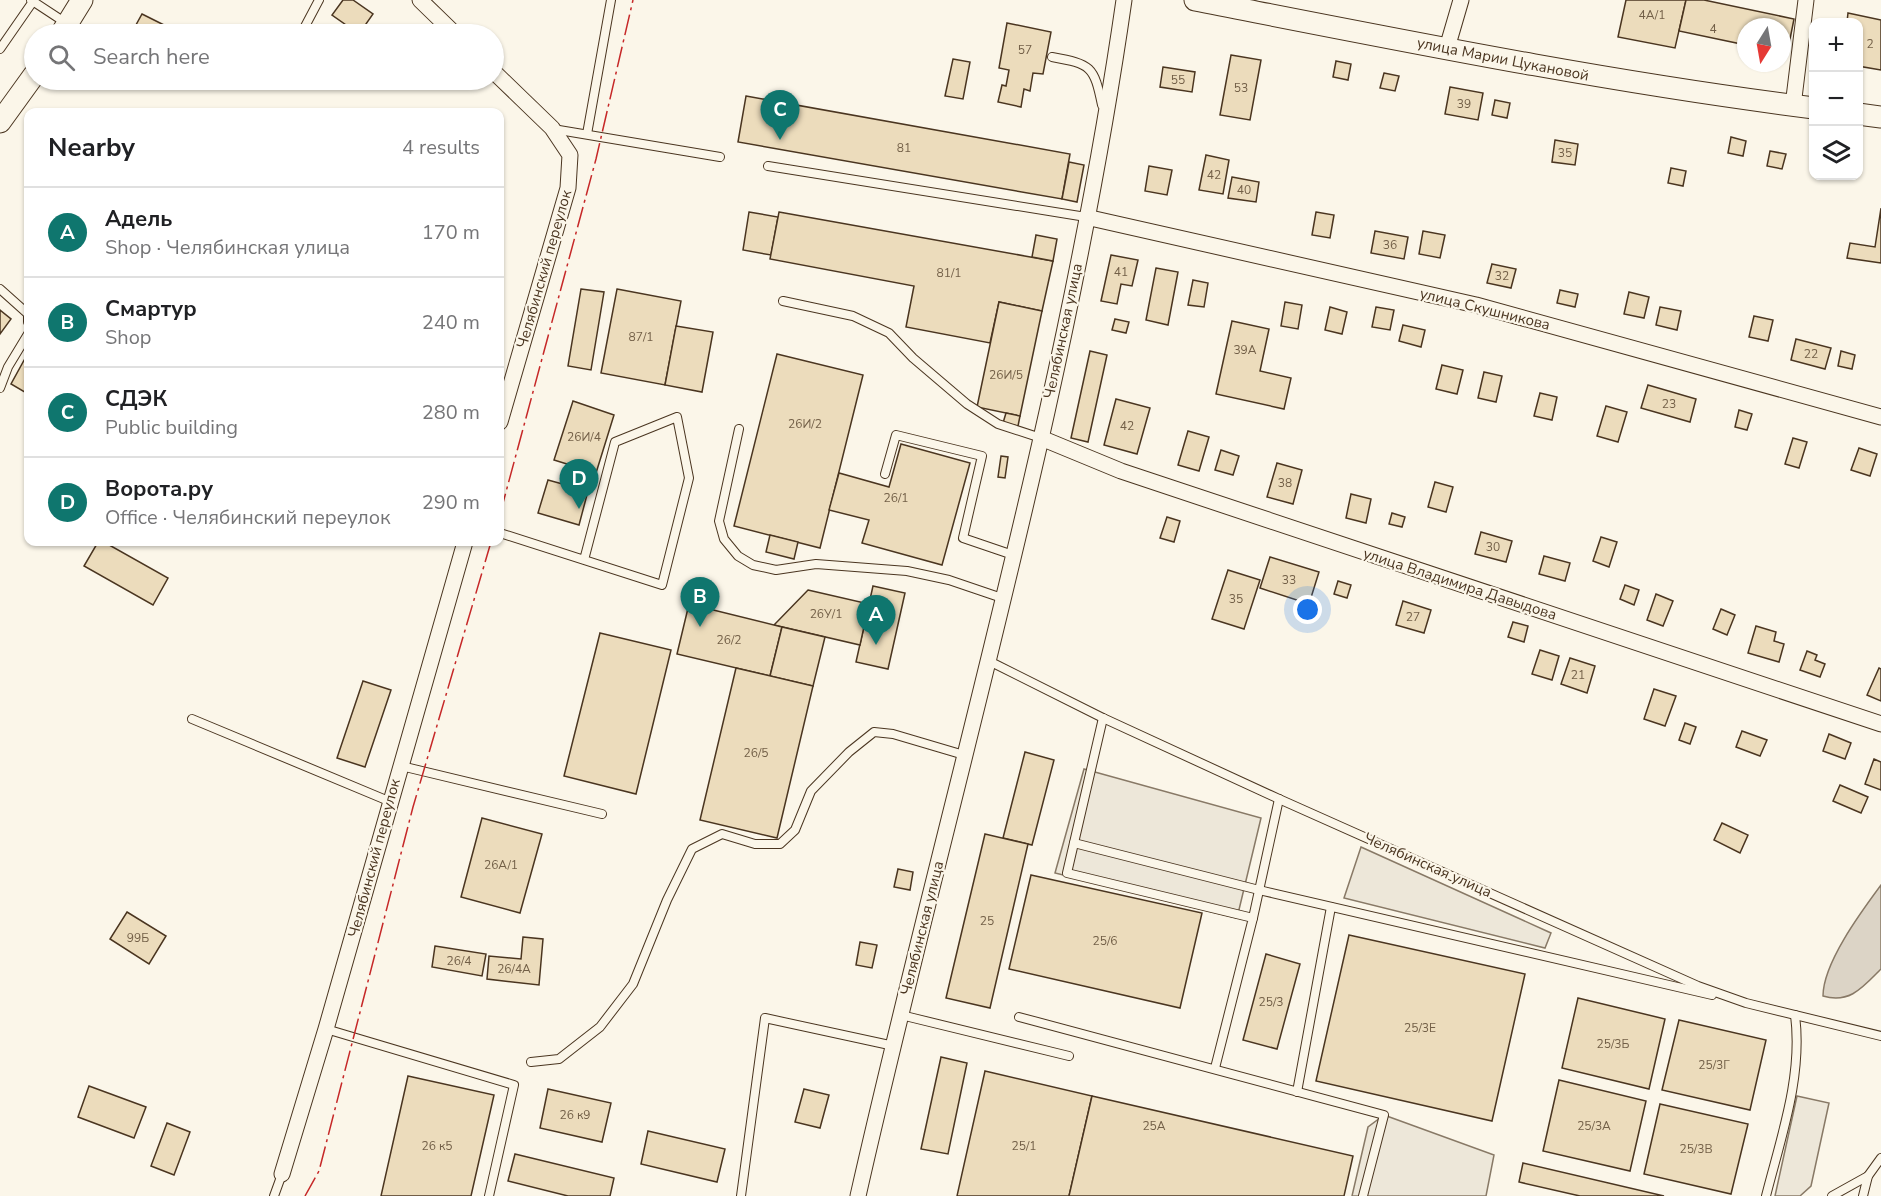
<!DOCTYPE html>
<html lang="en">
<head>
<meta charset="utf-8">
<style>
	body { margin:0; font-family:"Nunito Sans",sans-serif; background:#f6f6f6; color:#202124 }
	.controls { position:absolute; right:18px; top:18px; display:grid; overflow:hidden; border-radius:12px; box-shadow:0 2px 4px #0004 }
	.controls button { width:54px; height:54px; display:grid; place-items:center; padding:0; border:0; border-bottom:2px solid #e0e0e0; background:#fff; color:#202124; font:30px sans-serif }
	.compass { position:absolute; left:1737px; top:18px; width:54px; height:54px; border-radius:50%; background:#fff; box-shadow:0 2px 4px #0004; rotate:191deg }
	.you { position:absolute; left:1308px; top:610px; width:21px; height:21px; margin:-15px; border:4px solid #fff; border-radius:50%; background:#1a73e8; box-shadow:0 0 0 9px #1a73e833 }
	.badge { display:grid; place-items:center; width:39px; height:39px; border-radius:50%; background:#0f766e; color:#fff; font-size:20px; font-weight:700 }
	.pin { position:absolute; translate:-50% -50px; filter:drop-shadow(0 2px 3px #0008) }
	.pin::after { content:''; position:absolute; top:32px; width:21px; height:18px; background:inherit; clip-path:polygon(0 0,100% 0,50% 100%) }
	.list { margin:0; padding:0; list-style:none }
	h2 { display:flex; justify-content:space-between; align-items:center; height:78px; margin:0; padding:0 24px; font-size:26px }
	h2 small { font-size:20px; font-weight:400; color:#757577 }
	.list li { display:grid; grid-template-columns:39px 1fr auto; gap:18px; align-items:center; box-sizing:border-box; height:90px; padding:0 24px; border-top:2px solid #e0e0e0 }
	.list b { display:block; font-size:22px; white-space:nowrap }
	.list p { margin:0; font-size:20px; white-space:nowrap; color:#757577 }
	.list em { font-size:20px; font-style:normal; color:#757577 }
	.icon { flex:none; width:33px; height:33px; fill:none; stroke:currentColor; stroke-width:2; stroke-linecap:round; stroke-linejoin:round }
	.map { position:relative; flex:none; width:1881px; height:1196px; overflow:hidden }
	.search { position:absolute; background:#fff; box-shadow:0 2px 4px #0004; left:24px; top:24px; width:480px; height:66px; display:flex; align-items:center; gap:15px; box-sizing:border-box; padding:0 21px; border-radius:33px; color:#757577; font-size:22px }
	.panel { position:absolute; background:#fff; box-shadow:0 2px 4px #0004; left:24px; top:108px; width:480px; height:438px; border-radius:12px }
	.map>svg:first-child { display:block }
	.parking { fill:#ede7d9; stroke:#887966; stroke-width:1.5 }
	.water { fill:#dcd4c6; stroke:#887966; stroke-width:1.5 }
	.building { fill:#ecdcbc; stroke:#4a3520; stroke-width:1.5 }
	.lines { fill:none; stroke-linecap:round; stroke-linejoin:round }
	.lane-casing { stroke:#4a3520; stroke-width:10 }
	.street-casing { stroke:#4a3520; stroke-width:17 }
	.secondary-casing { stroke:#4a3520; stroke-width:23 }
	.lane { stroke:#fbf6e9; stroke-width:8 }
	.street { stroke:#fbf6e9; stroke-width:15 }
	.secondary { stroke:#fbf6e9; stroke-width:21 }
	.power { stroke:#c62828; stroke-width:1.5; stroke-dasharray:21 4.5 3 4.5; stroke-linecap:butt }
	.labels { text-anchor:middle; stroke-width:4.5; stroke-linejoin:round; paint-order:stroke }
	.number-label { font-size:12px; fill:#725f47 }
	.street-label { font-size:15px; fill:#4a3520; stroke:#fbf6e9 }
</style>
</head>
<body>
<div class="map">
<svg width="1881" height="1196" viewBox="0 0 1881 1196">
	<rect width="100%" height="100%" fill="#fbf6e9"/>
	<g class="parking">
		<path d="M1084 769 1261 818 1237 918 1055 873Z"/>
		<path d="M1361 847 1551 933 1545 948 1344 898Z"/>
		<path d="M1797 1096 1829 1103 1811 1186 1800 1196H1775Z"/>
		<path d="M1384 1115 1494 1155 1486 1196H1352L1368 1127Z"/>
	</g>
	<path class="water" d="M1881 885V969C1863 987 1850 1004 1823 996 1823 963 1861 912 1881 885Z"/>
	<g class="building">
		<path d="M343 0H353L373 14 359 34 332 15Z"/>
		<path d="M1626 0H1686L1675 48 1618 37Z"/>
		<path d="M1686 0H1704L1794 19 1787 54 1782 53V27H1746V45L1679 31Z"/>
		<path d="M1848 13 1881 20V70L1858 66V22H1847Z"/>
		<path d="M142 14 182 34H131Z"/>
		<path d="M1007 23 1051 32 1043 74 1033 73 1030 91 1024 89 1021 107 998 102 1002 85 1006 86 1009 70 999 68Z"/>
		<path d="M1231 55 1261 60 1250 120 1220 115Z"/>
		<path d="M953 59 970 62 963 99 945 96Z"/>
		<path d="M1336 61 1351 64 1348 80 1333 77Z"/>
		<path d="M1163 67 1195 72 1192 92 1160 87Z"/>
		<path d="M1384 73 1399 76 1395 91 1380 88Z"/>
		<path d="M1450 87 1483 93 1478 120 1445 114Z"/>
		<path d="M746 96 1070 154 1062 199 738 142Z"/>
		<path d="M1495 100 1510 103 1507 118 1492 115Z"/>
		<path d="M1731 137 1746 141 1743 156 1728 153Z"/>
		<path d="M1555 140 1578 144 1575 165 1552 162Z"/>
		<path d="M1770 151 1786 154 1782 169 1767 166Z"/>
		<path d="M1206 155 1229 160 1223 194 1199 190Z"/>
		<path d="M1069 162 1084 165 1077 202 1062 199Z"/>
		<path d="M1149 166 1172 170 1167 195 1145 191Z"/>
		<path d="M1671 168 1686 171 1683 186 1668 183Z"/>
		<path d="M1232 177 1259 182 1256 202 1228 198Z"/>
		<path d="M1881 208V263L1847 258 1850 243 1875 247Z"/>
		<path d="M749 212 778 217 771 255 743 250Z"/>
		<path d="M779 212 1053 261 1042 311 999 302 990 343 906 327 914 286 770 259Z"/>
		<path d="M1316 212 1334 215 1330 238 1312 235Z"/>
		<path d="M1375 231 1408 237 1404 259 1371 253Z"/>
		<path d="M1423 231 1445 235 1440 258 1419 254Z"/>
		<path d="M1036 235 1057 239 1053 261 1032 257Z"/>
		<path d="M1111 255 1138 260 1132 286 1121 284 1117 304 1101 301Z"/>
		<path d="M1492 264 1516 269 1511 288 1487 283Z"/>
		<path d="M1156 268 1178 272 1168 325 1146 320Z"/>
		<path d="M1193 280 1208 283 1204 307 1188 305Z"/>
		<path d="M581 289 604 292 591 370 568 366Z"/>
		<path d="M617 289 681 301 665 385 601 373Z"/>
		<path d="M1560 290 1578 294 1575 307 1557 303Z"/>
		<path d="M1629 292 1649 297 1644 318 1624 314Z"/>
		<path d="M999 302 1042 311 1020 416 977 407Z"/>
		<path d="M1285 302 1302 305 1298 329 1281 326Z"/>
		<path d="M1330 307 1347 312 1342 334 1325 330Z"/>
		<path d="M1376 307 1394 310 1390 330 1372 327Z"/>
		<path d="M1660 307 1681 311 1677 330 1656 325Z"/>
		<path d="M0 310 11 319 0 334Z"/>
		<path d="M1754 316 1773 320 1768 341 1749 337Z"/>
		<path d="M1115 319 1129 322 1126 333 1112 330Z"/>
		<path d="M1232 321 1269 329 1260 371 1291 378 1284 409 1216 394Z"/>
		<path d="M1403 325 1425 330 1421 347 1399 341Z"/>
		<path d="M676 326 713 332 702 392 665 385Z"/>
		<path d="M1796 339 1831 348 1825 369 1791 360Z"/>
		<path d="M1090 351 1107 355 1088 442 1071 438Z"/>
		<path d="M1841 351 1855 355 1852 369 1838 366Z"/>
		<path d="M28 353V394L11 384Z"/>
		<path d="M777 354 863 375 820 548 734 526Z"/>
		<path d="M1442 365 1463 370 1457 394 1436 389Z"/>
		<path d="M1484 372 1502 376 1496 402 1478 398Z"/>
		<path d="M1648 385 1696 399 1690 422 1641 408Z"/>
		<path d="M1540 393 1557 397 1552 420 1534 416Z"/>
		<path d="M1116 399 1150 408 1137 454 1104 445Z"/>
		<path d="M573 401 614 415 596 473 554 460Z"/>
		<path d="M1606 406 1627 412 1618 442 1597 436Z"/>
		<path d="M1739 410 1752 414 1747 430 1735 427Z"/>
		<path d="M1006 413 1020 416 1018 426 1003 423Z"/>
		<path d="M1188 431 1209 437 1199 471 1178 465Z"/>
		<path d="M1793 438 1807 442 1799 468 1785 464Z"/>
		<path d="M901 444 970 463 942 565 862 543 869 520 829 510 839 473 889 487Z"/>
		<path d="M1859 448 1877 454 1870 476 1851 470Z"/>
		<path d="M1221 450 1239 456 1233 475 1215 470Z"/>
		<path d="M1001 456 1008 457 1005 478 998 477Z"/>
		<path d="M1277 463 1302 470 1293 504 1267 497Z"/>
		<path d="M548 480 588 491 579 525 538 513Z"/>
		<path d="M1435 482 1453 487 1446 512 1428 507Z"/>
		<path d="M1351 494 1371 499 1366 523 1346 518Z"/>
		<path d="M1392 513 1405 517 1402 527 1389 524Z"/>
		<path d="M1167 517 1180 521 1174 542 1160 538Z"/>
		<path d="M1481 532 1512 541 1506 562 1475 554Z"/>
		<path d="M770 535 798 542 794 559 766 552Z"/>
		<path d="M1601 537 1617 542 1609 567 1593 561Z"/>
		<path d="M98 542H104L168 578 153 605 84 566Z"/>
		<path d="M1544 556 1570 563 1565 581 1539 574Z"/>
		<path d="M1270 557 1319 572 1309 604 1260 588Z"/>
		<path d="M1228 570 1260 580 1244 629 1212 619Z"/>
		<path d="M1338 581 1351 585 1347 598 1334 594Z"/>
		<path d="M1625 585 1639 590 1634 605 1620 599Z"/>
		<path d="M873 586 905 593 888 669 856 662Z"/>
		<path d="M808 590 869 604 860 645 774 625Z"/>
		<path d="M1656 594 1673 601 1663 626 1647 620Z"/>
		<path d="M1403 601 1431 610 1424 633 1396 625Z"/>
		<path d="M689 604 782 627 770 676 677 654Z"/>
		<path d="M1721 609 1735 615 1727 635 1713 629Z"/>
		<path d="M1513 622 1528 626 1524 642 1508 637Z"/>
		<path d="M1756 626 1776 632 1774 641 1784 644 1779 662 1748 653Z"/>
		<path d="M782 627 825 637 813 686 770 676Z"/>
		<path d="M600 633 671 650 636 794 564 776Z"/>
		<path d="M1540 650 1559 656 1552 680 1532 674Z"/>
		<path d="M1807 651 1817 655 1815 660 1825 664 1820 677 1800 670Z"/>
		<path d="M1570 658 1595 666 1587 693 1561 684Z"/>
		<path d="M736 668 813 686 777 838 700 820Z"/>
		<path d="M1879 668 1881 669V701L1867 695Z"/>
		<path d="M363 681 391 690 365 767 337 758Z"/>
		<path d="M1654 689 1676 696 1665 726 1644 719Z"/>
		<path d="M1685 723 1696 727 1690 744 1679 740Z"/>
		<path d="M1742 731 1767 740 1760 756 1736 747Z"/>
		<path d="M1829 734 1851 743 1845 759 1823 751Z"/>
		<path d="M1025 752 1054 760 1032 845 1003 838Z"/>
		<path d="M1874 759 1881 762V790L1865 784Z"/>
		<path d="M1840 785 1868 797 1861 813 1833 801Z"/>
		<path d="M482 818 542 834 520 913 461 897Z"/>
		<path d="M1722 823 1748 835 1740 853 1714 840Z"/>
		<path d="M985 834 1028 844 990 1008 946 998Z"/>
		<path d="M898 869 913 872 910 890 894 887Z"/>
		<path d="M1031 875 1202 913 1180 1008 1009 969Z"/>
		<path d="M127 912 166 936 149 964 110 939Z"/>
		<path d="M1349 935 1525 974 1492 1121 1316 1081Z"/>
		<path d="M523 937 543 939 539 985 487 979 489 956 521 959Z"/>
		<path d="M860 942 877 945 872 968 856 965Z"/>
		<path d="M435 946 486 954 482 976 432 967Z"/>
		<path d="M1266 954 1300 964 1277 1049 1243 1040Z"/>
		<path d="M1578 998 1665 1019 1649 1089 1562 1068Z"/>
		<path d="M1679 1020 1766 1040 1750 1110 1662 1090Z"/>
		<path d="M941 1057 967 1063 948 1154 921 1149Z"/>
		<path d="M985 1071 1092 1096 1069 1196H957Z"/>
		<path d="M408 1076 494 1095 471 1196H381Z"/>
		<path d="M1559 1080 1646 1101 1630 1171 1543 1151Z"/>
		<path d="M89 1086 146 1107 134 1138 78 1117Z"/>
		<path d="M548 1089 611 1103 602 1142 540 1128Z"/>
		<path d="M804 1089 829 1095 820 1128 795 1122Z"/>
		<path d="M1092 1096 1353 1156 1344 1196H1069Z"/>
		<path d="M1660 1104 1748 1124 1731 1194 1644 1174Z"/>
		<path d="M167 1123 190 1132 174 1175 151 1166Z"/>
		<path d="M648 1131 725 1149 717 1182 641 1164Z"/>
		<path d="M515 1154 614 1178 610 1196H568L508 1181Z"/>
		<path d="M1523 1163 1664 1196H1580L1519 1182Z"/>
	</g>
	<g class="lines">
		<g class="lane-casing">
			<g id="lane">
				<path d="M31 0 66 23"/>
				<path d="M301 34 319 0"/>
				<path d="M0 49 34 0"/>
				<path d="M1052 57C1091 64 1094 66 1102 105"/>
				<path d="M553 129 720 157"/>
				<path d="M587 134 611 0"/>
				<path d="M768 166 1086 217"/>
				<path d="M0 289 28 314V322"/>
				<path d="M783 301 853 316 889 333 913 358 967 404 998 424 1041 438"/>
				<path d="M0 388 8 367 28 334"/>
				<path d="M739 429 719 521 724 539 738 556 753 565 776 570 816 564 907 571 949 580 1002 598"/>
				<path d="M885 474 896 435 982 456 963 538 1013 555"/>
				<path d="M500 533 662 585 689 478 677 417 615 442 584 560"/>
				<path d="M987 660 1103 718 1279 799 1698 986 1746 1003 1881 1036"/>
				<path d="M1103 718 1067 873 1253 918 1215 1068"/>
				<path d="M192 719 391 802"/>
				<path d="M401 766 602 814"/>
				<path d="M1074 843 1259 890 1712 995"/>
				<path d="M1253 918 1279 799"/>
				<path d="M901 1015 1069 1056"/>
				<path d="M1019 1017 1384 1115 1363 1196"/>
				<path d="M326 1029 514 1085 489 1196"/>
				<path d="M531 1062 559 1059 600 1027 633 984 667 900 692 849 722 834 755 844H780L795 830 811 791 849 752 874 732 893 734 964 755"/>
				<path d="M1297 1092 1331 907"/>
				<path d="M274 1196 282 1174"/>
				<path d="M741 1196 765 1018 894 1046"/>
				<path d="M1766 1196C1781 1137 1803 1076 1795 1015"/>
				<path d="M1832 1196 1868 1176"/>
				<path d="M1863 1196 1868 1176 1881 1158"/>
			</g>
		</g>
		<g class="street-casing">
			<g id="street">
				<path d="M420 0 455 34"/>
				<path d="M1447 48 1461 0"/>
				<path d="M494 72 552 128 570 155 568 188 500 422"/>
				<path d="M1793 106 1806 0"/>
				<path d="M1086 217 1476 305 1881 417"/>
				<path d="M1041 438 1121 471 1881 724"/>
				<path d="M282 1174 326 1029 465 542"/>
				<path d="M858 1196C948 798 1066 405 1124 0"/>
			</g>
		</g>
		<g class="secondary-casing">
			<g id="secondary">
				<path d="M1195 0C1400 40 1606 82 1814 108"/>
				<path d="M61 34 82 0"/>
				<path d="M1858 114 1881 117"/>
				<path d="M0 122 34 75"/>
			</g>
		</g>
		<use href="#lane" class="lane"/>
		<use href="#street" class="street"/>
		<use href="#secondary" class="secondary"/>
		<g class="power">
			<path d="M500 514 596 159 633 0"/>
			<path d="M305 1196 319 1171 413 807 491 542"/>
		</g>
	</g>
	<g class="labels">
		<g class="number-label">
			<text x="1652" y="19">4А/1</text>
			<text x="1713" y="33">4</text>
			<text x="1870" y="48">2</text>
			<text x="1025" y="54">57</text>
			<text x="1178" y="84">55</text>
			<text x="1241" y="92">53</text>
			<text x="1464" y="108">39</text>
			<text x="904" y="152">81</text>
			<text x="1565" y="157">35</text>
			<text x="1214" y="179">42</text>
			<text x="1244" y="194">40</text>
			<text x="1390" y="249">36</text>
			<text x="1121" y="276">41</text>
			<text x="949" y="277">81/1</text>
			<text x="1502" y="280">32</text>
			<text x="641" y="341">87/1</text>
			<text x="1245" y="354">39А</text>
			<text x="1811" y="358">22</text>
			<text x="1006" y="379">26И/5</text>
			<text x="1669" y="408">23</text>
			<text x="805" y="428">26И/2</text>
			<text x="1127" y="430">42</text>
			<text x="584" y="441">26И/4</text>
			<text x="1285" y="487">38</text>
			<text x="896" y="502">26/1</text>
			<text x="1493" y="551">30</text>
			<text x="1289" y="584">33</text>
			<text x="1236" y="603">35</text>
			<text x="826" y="618">26У/1</text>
			<text x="1413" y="621">27</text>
			<text x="729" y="644">26/2</text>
			<text x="1578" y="679">21</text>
			<text x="756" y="757">26/5</text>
			<text x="501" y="869">26А/1</text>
			<text x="987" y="925">25</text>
			<text x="138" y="942">99Б</text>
			<text x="1105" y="945">25/6</text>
			<text x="459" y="965">26/4</text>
			<text x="514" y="973">26/4А</text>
			<text x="1271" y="1006">25/3</text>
			<text x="1420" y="1032">25/3Е</text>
			<text x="1613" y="1048">25/3Б</text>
			<text x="1714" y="1069">25/3Г</text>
			<text x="575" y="1119">26 к9</text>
			<text x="1154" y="1130">25А</text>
			<text x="1594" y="1130">25/3А</text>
			<text x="437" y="1150">26 к5</text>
			<text x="1024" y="1150">25/1</text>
			<text x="1696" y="1153">25/3В</text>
		</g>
		<g class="street-label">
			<text transform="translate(1503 59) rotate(11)" y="5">улица Марии Цукановой</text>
			<text transform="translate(544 269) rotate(-74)" y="5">Челябинский переулок</text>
			<text transform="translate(1485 309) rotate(14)" y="5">улица Скушникова</text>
			<text transform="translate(1063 331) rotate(-78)" y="5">Челябинская улица</text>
			<text transform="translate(1460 584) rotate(18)" y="5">улица Владимира Давыдова</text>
			<text transform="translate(374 858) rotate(-75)" y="5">Челябинский переулок</text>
			<text transform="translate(1428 865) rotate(24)" y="5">Челябинская улица</text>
			<text transform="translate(922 928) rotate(-76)" y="5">Челябинская улица</text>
		</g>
	</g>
</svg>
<div class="controls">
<button>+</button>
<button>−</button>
<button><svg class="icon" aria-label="layers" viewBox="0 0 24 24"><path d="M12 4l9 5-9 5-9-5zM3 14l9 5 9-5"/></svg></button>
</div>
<svg class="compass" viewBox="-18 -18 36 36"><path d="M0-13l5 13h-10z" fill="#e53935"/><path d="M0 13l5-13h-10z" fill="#757577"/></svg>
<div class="you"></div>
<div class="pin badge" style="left:876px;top:645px">A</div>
<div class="pin badge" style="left:700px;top:627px">B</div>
<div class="pin badge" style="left:780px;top:140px">C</div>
<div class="pin badge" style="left:579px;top:509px">D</div>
<div class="search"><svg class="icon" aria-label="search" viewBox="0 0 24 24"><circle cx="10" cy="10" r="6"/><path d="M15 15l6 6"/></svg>Search here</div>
<section class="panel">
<h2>Nearby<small>4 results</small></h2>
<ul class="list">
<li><span class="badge">A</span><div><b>Адель</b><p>Shop · Челябинская улица</p></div><em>170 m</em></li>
<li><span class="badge">B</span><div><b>Смартур</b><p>Shop</p></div><em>240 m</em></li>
<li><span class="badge">C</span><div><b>СДЭК</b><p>Public building</p></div><em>280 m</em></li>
<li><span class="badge">D</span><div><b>Ворота.ру</b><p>Office · Челябинский переулок</p></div><em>290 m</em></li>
</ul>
</section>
</div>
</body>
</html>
